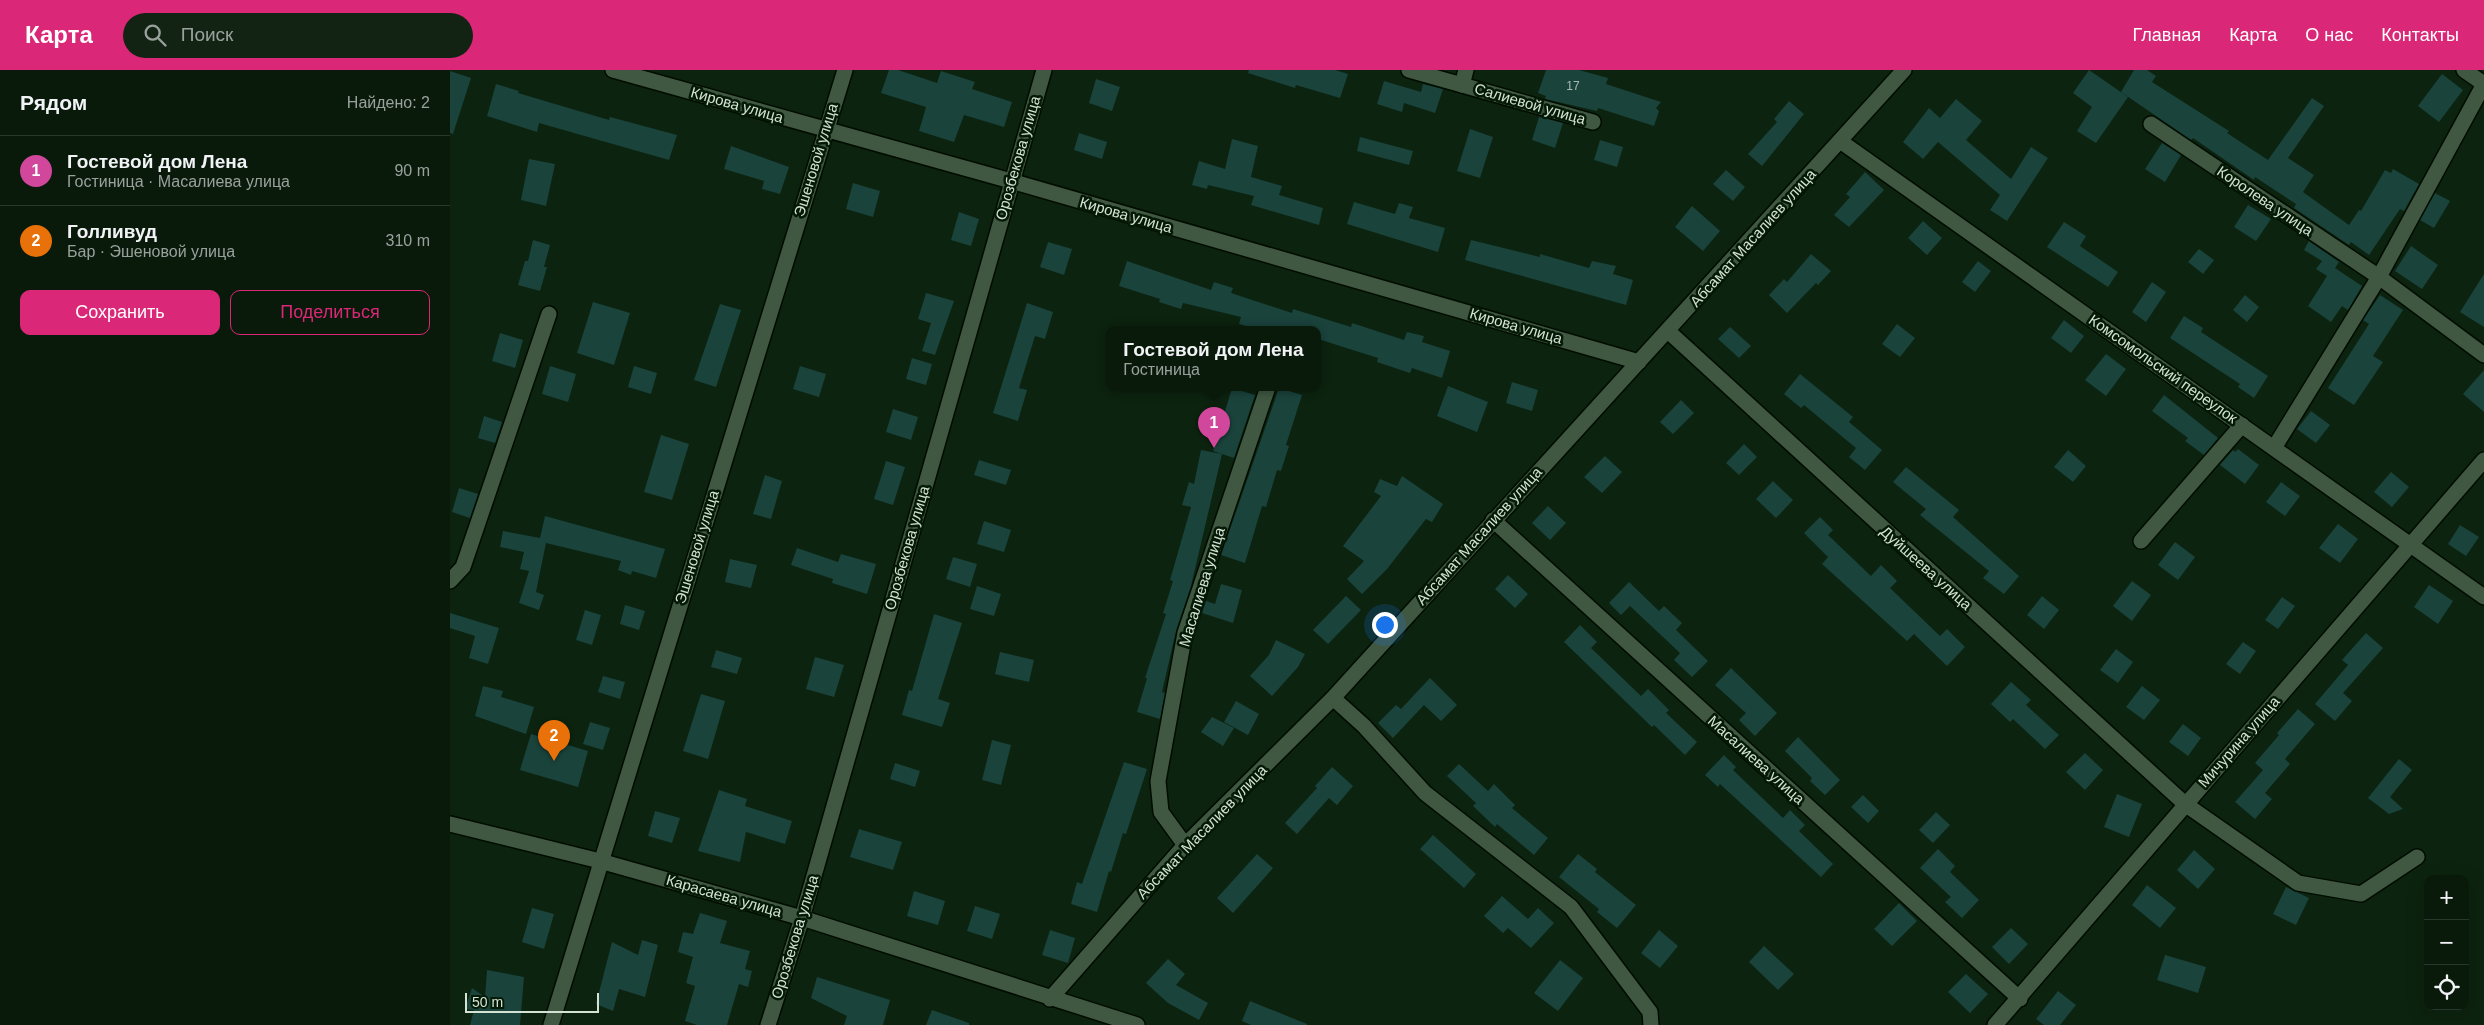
<!DOCTYPE html>
<html lang="ru">
<head>
<meta charset="utf-8">
<style>
	body { margin:0; font-family:Helvetica,sans-serif; background:#122314; color:#f1f3f6 }
	.controls { position:absolute; right:15px; bottom:15px; display:grid; overflow:hidden; border-radius:10px; box-shadow:0 5px 20px #0002 }
	.controls button { width:45px; height:45px; display:grid; place-items:center; padding:0; border:0; border-bottom:1px solid #29382c; background:#091a0b; color:#f1f3f6; font:25px sans-serif }
	.scale { position:absolute; left:15px; bottom:12px; width:134px; box-sizing:border-box; padding-left:5px; border:2px solid #d4e2d4; border-top:0; font-size:14px; line-height:18px; white-space:nowrap; color:#d4e2d4; -webkit-text-stroke:4px #041a06; paint-order:stroke }
	.you { position:absolute; left:934px; top:554px; width:18px; height:18px; margin:-12px; border:4px solid #fff; border-radius:50%; background:#1a73e8; box-shadow:0 0 0 8px #1a73e833 }
	.badge { display:grid; place-items:center; width:32px; height:32px; border-radius:50%; background:#db2777; color:#fff; font-size:16px; font-weight:700 }
	.pin { position:absolute; translate:-50% -41px; filter:drop-shadow(0 1px 2px #0008) }
	.pin::after { content:''; position:absolute; top:26px; width:18px; height:15px; background:inherit; clip-path:polygon(0 0,100% 0,50% 100%) }
	.popup { position:absolute; left:656px; top:256px; width:215px; height:65px; box-sizing:border-box; display:grid; place-content:center; border-radius:10px; background:#091a0b; filter:drop-shadow(0 1px 4px #0005); font-size:16px; white-space:nowrap; color:#99a19d }
	.popup b { font-size:19px; color:#f1f3f6 }
	.popup::after { content:''; position:absolute; left:50%; top:100%; margin-left:-10px; border:10px solid transparent; border-top-color:#091a0b }
	.list { margin:0; padding:0; list-style:none }
	h2 { display:flex; justify-content:space-between; align-items:center; height:65px; margin:0; padding:0 20px; font-size:21px }
	h2 small { font-size:16px; font-weight:400; color:#99a19d }
	.list li { display:grid; grid-template-columns:32px 1fr auto; gap:15px; align-items:center; box-sizing:border-box; height:70px; padding:0 20px; border-top:1px solid #29382c }
	.list b { display:block; font-size:19px; white-space:nowrap }
	.list p { margin:0; font-size:16px; white-space:nowrap; color:#99a19d }
	.list em { font-size:16px; font-style:normal; color:#99a19d }
	.actions { display:flex; gap:10px; padding:15px 20px }
	.actions a { flex:1; padding:11px 0; border:1px solid #db2777; border-radius:10px; text-align:center; font-size:18px; color:#db2777 }
	.actions .main { background:#db2777; color:#fff }
	.icon { flex:none; width:28px; height:28px; fill:none; stroke:currentColor; stroke-width:2; stroke-linecap:round; stroke-linejoin:round }
	.map { position:relative; flex:none; width:2034px; height:955px; overflow:hidden }
	header { display:flex; align-items:center; gap:30px; box-sizing:border-box; height:70px; padding:0 25px; background:#db2777; color:#fff }
	header strong { font-size:24px }
	nav { display:flex; gap:28px; margin-inline-start:auto; font-size:18px }
	.search { width:350px; height:45px; background:#122314; display:flex; align-items:center; gap:12px; box-sizing:border-box; padding:0 18px; border-radius:28px; color:#99a19d; font-size:19px }
	main { display:flex }
	aside { flex:1; background:#091a0b }
	.map>svg:first-child { display:block }
	.building { fill:#1a433c }
	.lines { fill:none; stroke-linecap:round; stroke-linejoin:round }
	.street-casing { stroke:#000c00; stroke-width:18 }
	.secondary-casing { stroke:#000c00; stroke-width:18 }
	.street { stroke:#405841; stroke-width:15 }
	.secondary { stroke:#405841; stroke-width:15 }
	.labels { text-anchor:middle; stroke-width:5; stroke-linejoin:round; paint-order:stroke }
	.number-label { font-size:12px; fill:#a6baae }
	.street-label { font-size:15px; fill:#d4e2d4; stroke:#041a06 }
</style>
</head>
<body>
<header>
<strong>Карта</strong>
<div class="search"><svg class="icon" aria-label="search" viewBox="0 0 24 24"><circle cx="10" cy="10" r="6"/><path d="M15 15l6 6"/></svg>Поиск</div>
<nav><a>Главная</a><a>Карта</a><a>О нас</a><a>Контакты</a></nav>
</header>
<main>
<aside>
<h2>Рядом<small>Найдено: 2</small></h2>
<ul class="list">
<li><span class="badge" style="background:#d1479c">1</span><div><b>Гостевой дом Лена</b><p>Гостиница · Масалиева улица</p></div><em>90 m</em></li>
<li><span class="badge" style="background:#e8710a">2</span><div><b>Голливуд</b><p>Бар · Эшеновой улица</p></div><em>310 m</em></li>
</ul>
<div class="actions"><a class="main">Сохранить</a><a>Поделиться</a></div>
</aside>
<div class="map">
<svg width="2034" height="955" viewBox="0 0 2034 955">
	<rect width="100%" height="100%" fill="#0c230f"/>
	<g class="building">
		<path d="M439 0H448L487 13 491 1 525 12 522 19 562 32 554 57 514 45 504 72 469 61 476 37 431 23Z"/>
		<path d="M799 0H885L898 4 890 28 846 15 845 18 798 3Z"/>
		<path d="M1096 0H1129L1158 8 1156 14 1211 32 1206 38 1209 41 1204 56 1148 38 1147 41 1095 29 1096 26 1088 23Z"/>
		<path d="M1639 0 1678 27 1646 73 1627 61 1642 37 1623 23Z"/>
		<path d="M1684 0H1697L1706 6 1702 12 1779 61 1777 63 1818 90 1862 28 1874 36 1838 88 1864 105 1853 122 1899 155 1909 140 1911 141 1935 100 1941 103 1943 99 1969 114 1954 141 1950 139 1919 185 1901 172 1899 175 1844 138 1846 134 1805 107 1804 110 1743 68 1741 70 1671 22Z"/>
		<path d="M0 1 21 8 3 64 0 63Z"/>
		<path d="M1992 4 2013 20 1989 52 1968 36Z"/>
		<path d="M646 9 670 17 662 41 639 33Z"/>
		<path d="M934 11 971 22 973 14 993 19 985 43 954 33 952 42 927 34Z"/>
		<path d="M46 14 69 21 68 23 159 50 160 47 227 65 219 90 89 53 87 62 37 46Z"/>
		<path d="M1506 29 1532 51 1516 70 1561 109 1581 77 1598 88 1557 151 1540 140 1550 125 1488 72 1473 89 1453 72 1479 38 1490 48Z"/>
		<path d="M1339 31 1354 44 1312 96 1298 84 1327 52 1324 49Z"/>
		<path d="M1089 47 1113 53 1105 78 1082 70Z"/>
		<path d="M1020 59 1043 67 1030 108 1007 101Z"/>
		<path d="M629 63 657 72 652 89 624 80Z"/>
		<path d="M910 67 963 81 959 95 907 81Z"/>
		<path d="M782 69 808 76 801 107 832 116 829 125 873 138 869 155 801 135 804 126 758 115 757 119 742 115 749 91 775 99Z"/>
		<path d="M1150 70 1173 77 1167 97 1144 90Z"/>
		<path d="M1712 73 1731 85 1715 112 1695 99Z"/>
		<path d="M281 76 339 97 330 124 312 119 314 111 274 99Z"/>
		<path d="M79 89 105 94 96 136 71 130Z"/>
		<path d="M1276 100 1295 117 1283 131 1263 114Z"/>
		<path d="M1415 102 1434 120 1399 157 1384 145 1400 127 1396 124Z"/>
		<path d="M403 113 430 121 423 147 396 139Z"/>
		<path d="M1985 123 2000 131 1984 158 1970 150Z"/>
		<path d="M904 132 945 144 949 133 963 137 959 148 995 158 988 182 897 154Z"/>
		<path d="M1798 135 1821 149 1806 171 1784 157Z"/>
		<path d="M1242 136 1270 161 1253 181 1225 157Z"/>
		<path d="M509 142 529 149 521 176 501 170Z"/>
		<path d="M1473 151 1492 168 1477 185 1458 168Z"/>
		<path d="M1614 152 1636 166 1630 176 1668 202 1658 217 1597 177Z"/>
		<path d="M83 170 100 175 94 197H97L90 221 68 215 75 191H78Z"/>
		<path d="M1021 170 1090 187V184L1139 198 1142 191 1166 196 1163 204 1183 210 1176 235 1015 190Z"/>
		<path d="M1859 171 1889 192 1885 198 1912 216 1898 240 1892 236 1881 252 1858 236 1877 206 1866 199 1872 191 1854 180Z"/>
		<path d="M598 172 622 179 614 205 590 197Z"/>
		<path d="M1961 176 1988 195 1972 219 1945 201Z"/>
		<path d="M1749 179 1764 190 1753 204 1738 192Z"/>
		<path d="M1361 184 1381 201 1368 215 1366 213 1337 243 1319 225 1334 209 1337 212Z"/>
		<path d="M677 191 761 220 764 212 783 218 781 223 842 243 843 239 901 257 902 253 954 270 957 262 974 266 972 272 1000 281 992 308 962 298 960 303 927 292 928 288 868 269V259H807L789 254 791 247 733 233 731 239 709 232 710 229 669 216Z"/>
		<path d="M1528 191 1541 201 1525 222 1512 212Z"/>
		<path d="M2034 204V257L2010 242Z"/>
		<path d="M1702 212 1716 222 1696 252 1682 242Z"/>
		<path d="M476 223 504 231 485 285 472 281 481 253 468 249Z"/>
		<path d="M1795 225 1809 237 1797 252 1783 240Z"/>
		<path d="M1930 225 1953 240 1923 286 1933 292 1904 335 1878 318 1919 254 1913 250Z"/>
		<path d="M143 232 180 243 164 295 127 283Z"/>
		<path d="M577 233 603 242 595 269 585 266 569 318 577 320 568 351 543 343Z"/>
		<path d="M270 234 291 240 266 317 244 310Z"/>
		<path d="M1734 246 1753 258 1751 262 1818 306 1804 328 1788 317 1790 314 1720 268Z"/>
		<path d="M1614 250 1634 266 1621 283 1601 268Z"/>
		<path d="M1447 254 1465 268 1450 287 1432 274Z"/>
		<path d="M1280 257 1301 276 1289 288 1268 269Z"/>
		<path d="M50 263 73 270 65 298 42 291Z"/>
		<path d="M1656 284 1676 299 1656 326 1635 310Z"/>
		<path d="M462 288 482 294 476 315 456 309Z"/>
		<path d="M100 296 126 304 118 332 92 324Z"/>
		<path d="M184 296 207 303 201 324 178 317Z"/>
		<path d="M350 296 376 304 369 327 343 319Z"/>
		<path d="M2034 300V342L2013 324Z"/>
		<path d="M1350 304 1403 347 1399 352 1432 380 1415 400 1399 387 1406 378 1354 335 1351 338 1334 324Z"/>
		<path d="M1062 312 1088 320 1082 341 1056 333Z"/>
		<path d="M998 316 1038 332 1027 362 987 346Z"/>
		<path d="M782 318 805 325 784 388 763 381Z"/>
		<path d="M829 318 852 325 836 375 839 376 831 401 827 400 816 437 812 436 795 493 771 485Z"/>
		<path d="M1714 325 1768 368 1754 385 1735 371 1738 368 1702 341Z"/>
		<path d="M1231 330 1244 343 1223 364 1210 352Z"/>
		<path d="M443 339 468 347 461 370 436 362Z"/>
		<path d="M1861 341 1880 355 1866 373 1847 359Z"/>
		<path d="M34 346 52 352 45 373 28 368Z"/>
		<path d="M211 365 239 374 222 430 194 422Z"/>
		<path d="M1294 374 1307 387 1289 405 1276 393Z"/>
		<path d="M1788 379 1809 395 1795 414 1770 395 1783 380 1785 382Z"/>
		<path d="M751 380 772 384 741 516 726 561 712 622 715 623 710 649 687 642 697 608H695L716 544 713 543 723 511 720 510 741 437 732 435 739 412 744 414Z"/>
		<path d="M1618 380 1636 396 1623 412 1604 397Z"/>
		<path d="M1155 386 1172 402 1152 423 1134 407Z"/>
		<path d="M529 390 561 400 556 415 524 405Z"/>
		<path d="M436 391 455 397 443 435 424 429Z"/>
		<path d="M1456 397 1509 440 1503 447 1569 506 1554 524 1533 508 1539 501 1470 445 1476 439 1443 412Z"/>
		<path d="M1941 402 1959 417 1942 437 1924 422Z"/>
		<path d="M315 405 332 411 321 449 303 444Z"/>
		<path d="M952 406 993 434 982 452 976 449 937 499 912 524 897 509 914 491 893 476 931 426 924 422 930 409 947 416Z"/>
		<path d="M1323 411 1343 430 1326 448 1306 429Z"/>
		<path d="M1831 412 1850 426 1835 446 1816 432Z"/>
		<path d="M9 418 28 424 20 448 2 442Z"/>
		<path d="M1098 436 1116 453 1100 470 1082 453Z"/>
		<path d="M95 446 215 479 206 508 182 501 181 505 168 500 171 491 96 473 86 522 94 525 89 540 69 533 79 501 70 499 74 482 50 477 53 461 90 468Z"/>
		<path d="M1370 447 1383 460 1378 465 1421 506 1431 495 1447 511 1440 518 1490 566 1497 559 1515 577 1497 596 1464 564 1457 571 1372 494 1378 487 1354 463Z"/>
		<path d="M534 451 561 460 554 482 527 474Z"/>
		<path d="M1888 454 1908 469 1890 493 1869 478Z"/>
		<path d="M2010 455 2029 467 2016 486 1998 474Z"/>
		<path d="M1725 472 1745 487 1728 510 1708 495Z"/>
		<path d="M347 478 388 492 391 484 426 494 417 524 382 513 383 509 341 495Z"/>
		<path d="M503 487 527 494 520 517 496 509Z"/>
		<path d="M280 489 307 495 301 518 275 512Z"/>
		<path d="M1058 505 1078 524 1065 538 1045 519Z"/>
		<path d="M1682 511 1701 525 1682 551 1663 536Z"/>
		<path d="M1179 512 1209 541 1214 536 1232 553 1226 560 1258 591 1242 607 1224 590 1230 583 1180 536 1171 545 1159 533Z"/>
		<path d="M771 514 792 520 783 553 752 543 756 531 765 534Z"/>
		<path d="M1979 515 2003 531 1988 554 1964 537Z"/>
		<path d="M527 516 551 524 544 546 520 539Z"/>
		<path d="M896 526 911 540 878 574 863 560Z"/>
		<path d="M1592 526 1609 540 1594 559 1577 545Z"/>
		<path d="M1832 527 1845 536 1828 559 1815 550Z"/>
		<path d="M175 535 195 541 189 560 170 554Z"/>
		<path d="M135 540 151 545 142 575 126 570Z"/>
		<path d="M0 543 49 558 38 594 19 588 25 566 0 558Z"/>
		<path d="M484 544 512 553 488 629 500 633 492 657 452 645 459 620 462 621Z"/>
		<path d="M1130 555 1147 572 1141 578 1191 626 1198 619 1219 640 1216 643 1247 672 1235 685 1204 655 1202 657 1114 572Z"/>
		<path d="M1916 563 1933 578 1893 623 1902 631 1885 651 1865 634 1898 595 1892 590Z"/>
		<path d="M826 570 855 584 848 597 822 626 800 606 819 585Z"/>
		<path d="M1793 572 1806 581 1790 604 1776 594Z"/>
		<path d="M1666 579 1683 592 1668 613 1650 600Z"/>
		<path d="M266 580 292 588 287 604 261 597Z"/>
		<path d="M550 582 584 590 579 612 545 604Z"/>
		<path d="M365 587 394 595 384 627 356 619Z"/>
		<path d="M1281 598 1327 643 1305 666 1289 650 1296 643 1265 615Z"/>
		<path d="M153 606 175 612 170 629 148 622Z"/>
		<path d="M980 608 1007 635 991 651 974 635 943 668 928 653 946 635 951 639Z"/>
		<path d="M1561 612 1581 630 1576 635 1609 665 1595 679 1563 649 1560 652 1541 634Z"/>
		<path d="M33 616 53 621 51 627 84 637 76 664 25 646Z"/>
		<path d="M1692 616 1710 630 1694 650 1676 637Z"/>
		<path d="M251 624 275 631 258 689 233 681Z"/>
		<path d="M786 631 809 644 798 665 774 652Z"/>
		<path d="M1848 639 1865 654 1835 689 1840 694 1815 723 1822 729 1805 749 1785 732 1813 700 1805 693 1829 665 1827 663Z"/>
		<path d="M762 647 784 658 773 676 751 662Z"/>
		<path d="M140 652 160 658 153 680 133 674Z"/>
		<path d="M1733 654 1751 668 1738 686 1719 672Z"/>
		<path d="M81 664 138 681 128 717 70 700Z"/>
		<path d="M1348 667 1390 710 1375 725 1360 711 1362 708 1335 681Z"/>
		<path d="M542 670 561 675 551 715 532 710Z"/>
		<path d="M1635 683 1653 700 1635 720 1616 702Z"/>
		<path d="M1274 685 1286 697 1283 700 1333 748 1340 740 1355 755 1349 761 1383 794 1371 807 1270 714 1268 717 1255 705Z"/>
		<path d="M1949 689 1962 700 1940 727 1953 739 1939 744 1918 728Z"/>
		<path d="M674 692 697 699 676 764 673 763 661 802 659 801 647 842 621 834 627 812 632 814Z"/>
		<path d="M445 693 470 701 465 717 440 709Z"/>
		<path d="M1009 694 1038 721 1044 714 1065 735 1062 738 1098 768 1084 785 1047 754 1045 757 1023 736 1026 733 997 706Z"/>
		<path d="M882 697 903 716 887 735 879 728 847 764 835 753 867 718 865 716Z"/>
		<path d="M269 720 297 729 295 736 342 751 335 774 296 762 290 792 248 781Z"/>
		<path d="M1667 724 1692 734 1679 767 1654 757Z"/>
		<path d="M1413 725 1429 741 1418 753 1401 737Z"/>
		<path d="M205 741 230 748 222 773 198 766Z"/>
		<path d="M1486 742 1500 755 1483 773 1469 760Z"/>
		<path d="M409 759 452 772 443 800 400 787Z"/>
		<path d="M983 765 1026 804 1014 818 970 779Z"/>
		<path d="M1488 779 1505 796 1500 802 1529 830 1512 848 1495 832 1501 827 1470 798Z"/>
		<path d="M1744 780 1765 799 1748 819 1727 800Z"/>
		<path d="M807 784 823 798 783 843 767 828Z"/>
		<path d="M1128 784 1147 799 1145 802 1186 835 1167 858 1147 842 1149 839 1109 807Z"/>
		<path d="M1697 815 1726 838 1710 858 1682 835Z"/>
		<path d="M1836 817 1859 828 1846 855 1823 844Z"/>
		<path d="M464 821 495 831 488 855 457 846Z"/>
		<path d="M1052 826 1078 849 1088 838 1104 853 1081 878 1058 858 1053 863 1034 846Z"/>
		<path d="M1449 833 1467 851 1442 876 1424 859Z"/>
		<path d="M525 836 550 844 542 869 517 861Z"/>
		<path d="M82 838 104 844 94 879 72 872Z"/>
		<path d="M250 843 277 851 270 873 300 881 295 899 302 901 298 917 289 914 277 955H247L235 951 245 916 236 913 243 887 228 882 233 862 243 864Z"/>
		<path d="M1561 858 1578 874 1559 894 1542 877Z"/>
		<path d="M600 860 625 868 618 893 592 885Z"/>
		<path d="M1209 860 1228 876 1210 898 1191 883Z"/>
		<path d="M192 870 208 875 195 927 169 919 163 941 146 934 162 872 188 885Z"/>
		<path d="M1314 876 1344 904 1328 920 1299 892Z"/>
		<path d="M1715 885 1756 897 1748 923 1707 910Z"/>
		<path d="M718 889 735 904 726 915 758 933 749 950 718 933 696 913Z"/>
		<path d="M1110 890 1133 908 1108 941 1084 923Z"/>
		<path d="M37 900 74 907 70 955H20L24 940 15 939 22 918 35 927Z"/>
		<path d="M1516 904 1538 924 1520 943 1498 922Z"/>
		<path d="M367 907 440 930 433 955H394L397 946 361 928Z"/>
		<path d="M1608 921 1626 935 1610 955H1594L1586 949Z"/>
		<path d="M800 931 857 954V955H801L792 951Z"/>
		<path d="M482 940 519 953V955H476Z"/>
	</g>
	<g class="lines">
		<g class="street-casing">
			<g id="street">
				<path d="M163 0 561 111 1189 292"/>
				<path d="M959 0 1143 52"/>
				<path d="M2014 0 2034 14"/>
				<path d="M1012 15 1016 0"/>
				<path d="M1701 54 1929 207 2034 285"/>
				<path d="M1390 71 2034 527"/>
				<path d="M1219 262 1735 734 1848 813 1911 824 1967 787"/>
				<path d="M1824 378 1929 207 2034 14"/>
				<path d="M1043 450 1570 929"/>
				<path d="M1691 471 1792 355"/>
				<path d="M0 511 13 497 99 244"/>
				<path d="M883 628 914 656 975 723 1121 837 1200 942 1201 955"/>
				<path d="M735 775 711 742 708 711 735 563 818 317"/>
				<path d="M352 848 594 0"/>
				<path d="M101 955 395 0"/>
				<path d="M1545 955 2034 390"/>
			</g>
		</g>
		<g class="secondary-casing">
			<g id="secondary">
				<path d="M0 754 150 791 352 848 687 955"/>
				<path d="M600 929 735 775 883 628 1454 0"/>
				<path d="M318 955 352 848"/>
			</g>
		</g>
		<use href="#street" class="street"/>
		<use href="#secondary" class="secondary"/>
	</g>
	<g class="labels">
		<g class="number-label">
			<text x="1123" y="20">17</text>
		</g>
		<g class="street-label">
			<text transform="translate(1080 34) rotate(16)" y="5">Салиевой улица</text>
			<text transform="translate(287 35) rotate(16)" y="5">Кирова улица</text>
			<text transform="translate(568 88) rotate(-74)" y="5">Орозбекова улица</text>
			<text transform="translate(366 90) rotate(-73)" y="5">Эшеновой улица</text>
			<text transform="translate(1815 131) rotate(34)" y="5">Королева улица</text>
			<text transform="translate(676 145) rotate(16)" y="5">Кирова улица</text>
			<text transform="translate(1303 168) rotate(-48)" y="5">Абсамат Масалиев улица</text>
			<text transform="translate(1066 256) rotate(16)" y="5">Кирова улица</text>
			<text transform="translate(1713 299) rotate(35)" y="5">Комсомольский переулок</text>
			<text transform="translate(1029 466) rotate(-48)" y="5">Абсамат Масалиев улица</text>
			<text transform="translate(247 477) rotate(-73)" y="5">Эшеновой улица</text>
			<text transform="translate(457 478) rotate(-74)" y="5">Орозбекова улица</text>
			<text transform="translate(1476 498) rotate(42)" y="5">Дуйшеева улица</text>
			<text transform="translate(752 517) rotate(-73)" y="5">Масалиева улица</text>
			<text transform="translate(1789 672) rotate(-49)" y="5">Мичурина улица</text>
			<text transform="translate(1306 690) rotate(42)" y="5">Масалиева улица</text>
			<text transform="translate(752 762) rotate(-46)" y="5">Абсамат Масалиев улица</text>
			<text transform="translate(274 826) rotate(16)" y="5">Карасаева улица</text>
			<text transform="translate(345 867) rotate(-73)" y="5">Орозбекова улица</text>
		</g>
	</g>
</svg>
<div class="controls">
<button>+</button>
<button>−</button>
<button><svg class="icon" aria-label="locate" viewBox="0 0 24 24"><circle cx="12" cy="12" r="6"/><path d="M12 2v4M12 18v4M2 12h4M18 12h4"/></svg></button>
</div>
<div class="scale">50 m</div>
<div class="you"></div>
<div class="pin badge" style="left:764px;top:378px;background:#d1479c">1</div>
<div class="popup"><b>Гостевой дом Лена</b>Гостиница</div>
<div class="pin badge" style="left:104px;top:691px;background:#e8710a">2</div>
</div>
</main>
</body>
</html>
